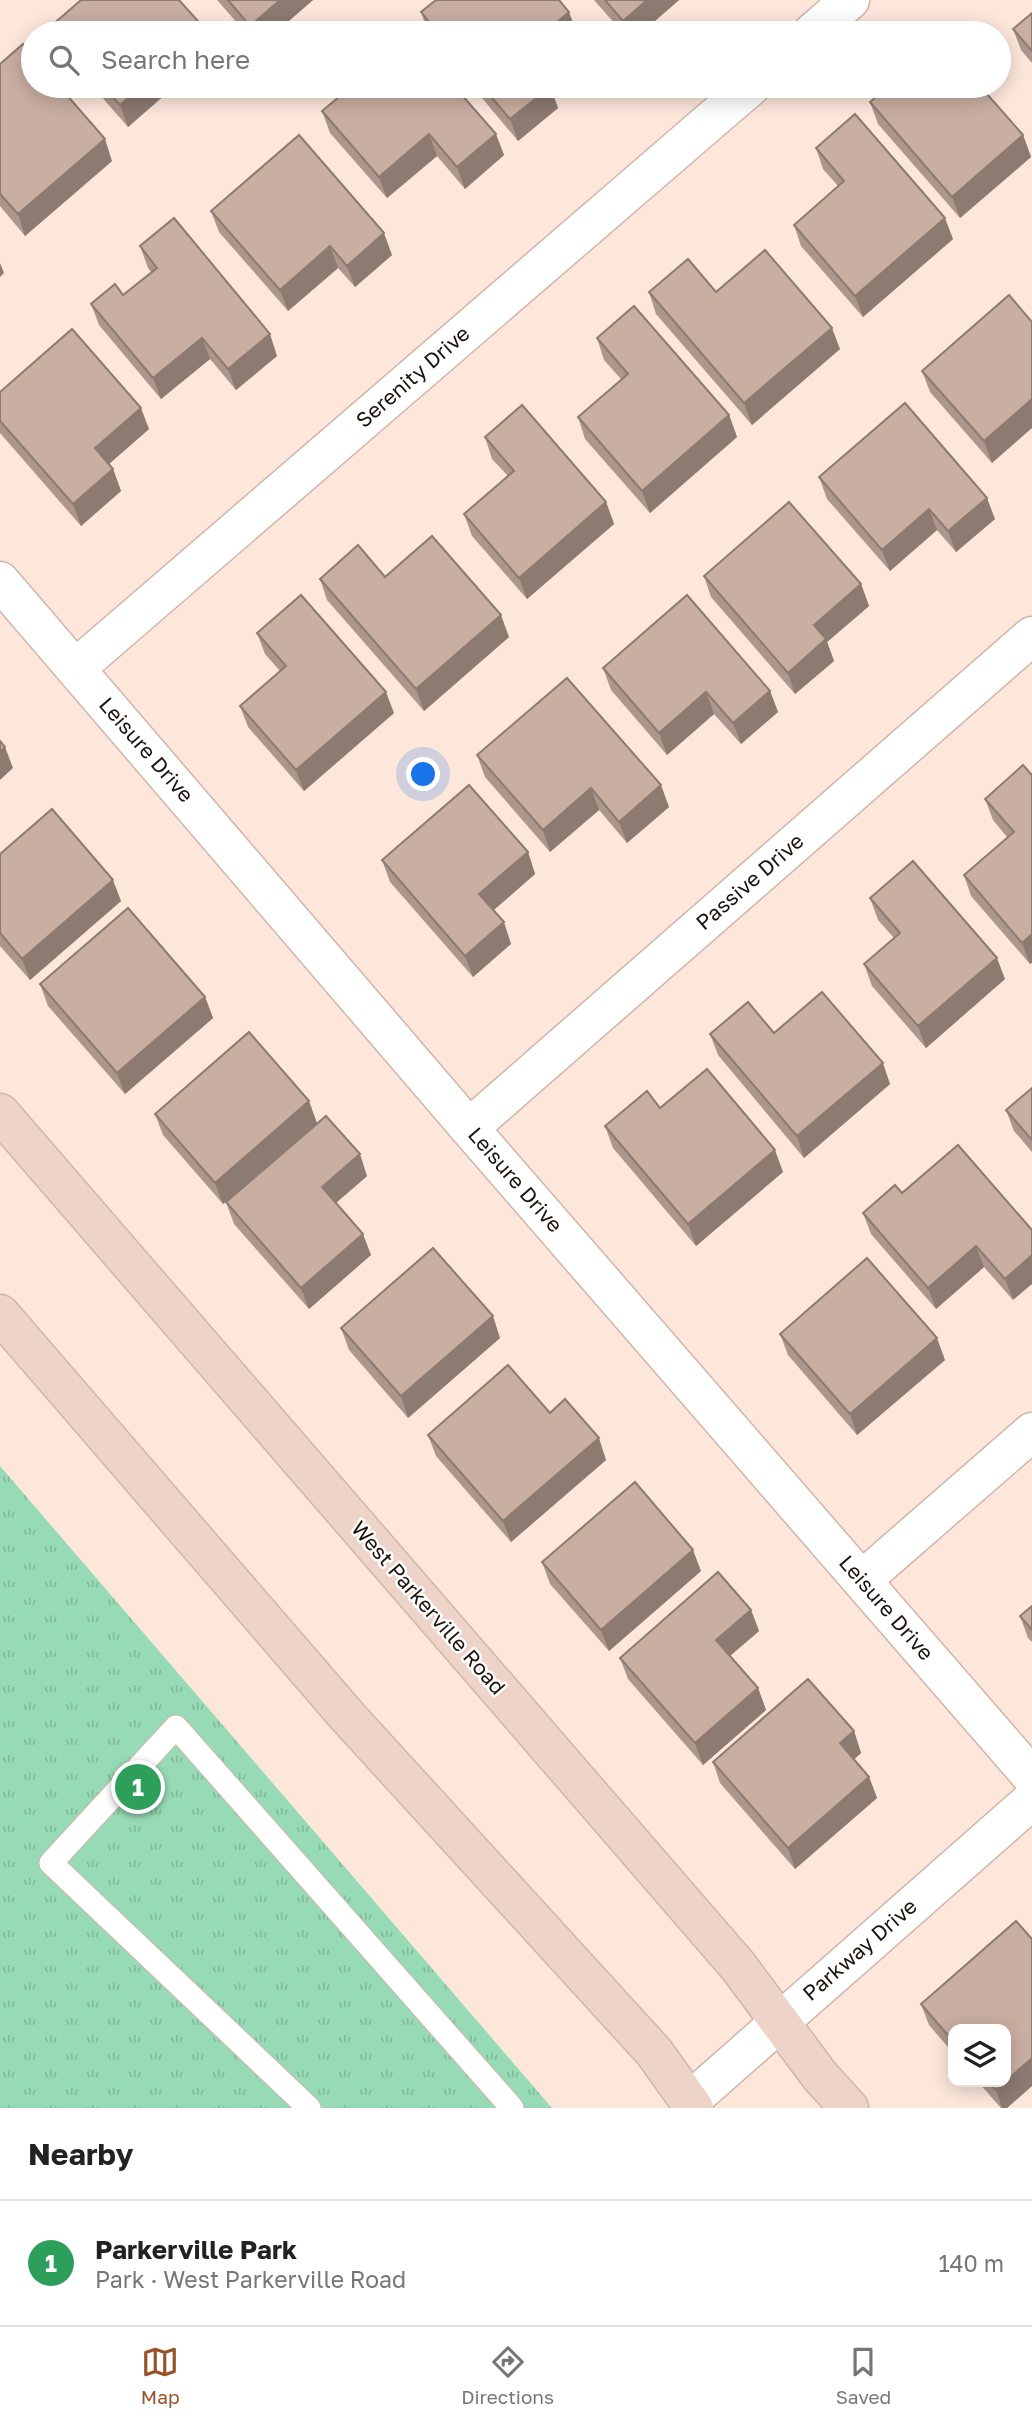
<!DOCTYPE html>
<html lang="en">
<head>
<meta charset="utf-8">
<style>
	body { margin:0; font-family:"Golos Text",sans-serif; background:#f2f2f2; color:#222 }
	.controls { position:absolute; right:21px; bottom:21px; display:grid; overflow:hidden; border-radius:14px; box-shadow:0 4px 18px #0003 }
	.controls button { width:63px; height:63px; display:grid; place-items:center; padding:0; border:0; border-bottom:2px solid #e0e0e0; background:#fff; color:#222; font:35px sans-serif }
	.you { position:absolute; left:424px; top:775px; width:24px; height:24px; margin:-18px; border:5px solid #fff; border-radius:50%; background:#1a73e8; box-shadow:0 0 0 10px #1a73e833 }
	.badge { display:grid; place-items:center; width:46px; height:46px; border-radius:50%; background:#975129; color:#fff; font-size:23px; font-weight:700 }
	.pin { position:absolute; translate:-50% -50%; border:4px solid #fff; box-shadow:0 2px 7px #0006 }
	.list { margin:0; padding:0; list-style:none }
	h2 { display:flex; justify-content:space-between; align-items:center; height:91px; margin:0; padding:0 28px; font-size:30px }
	h2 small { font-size:23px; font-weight:400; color:#767676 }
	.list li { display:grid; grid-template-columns:46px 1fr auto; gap:21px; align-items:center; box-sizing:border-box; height:126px; padding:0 28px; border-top:2px solid #e0e0e0 }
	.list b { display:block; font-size:26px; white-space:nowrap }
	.list p { margin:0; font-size:23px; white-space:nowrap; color:#767676 }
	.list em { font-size:23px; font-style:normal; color:#767676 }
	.icon { flex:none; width:38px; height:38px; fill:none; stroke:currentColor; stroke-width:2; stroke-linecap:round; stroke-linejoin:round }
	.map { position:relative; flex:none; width:1032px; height:2108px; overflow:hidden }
	.search { position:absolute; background:#fff; box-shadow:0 4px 18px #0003; left:21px; right:21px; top:21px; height:77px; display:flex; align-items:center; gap:18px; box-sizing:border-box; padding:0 24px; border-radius:38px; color:#767676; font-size:26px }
	.sheet { height:217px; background:#fff }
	nav { display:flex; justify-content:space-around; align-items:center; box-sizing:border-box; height:98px; border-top:2px solid #e0e0e0; background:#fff; font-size:19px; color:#767676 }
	nav a { display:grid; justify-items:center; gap:4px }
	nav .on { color:#975129 }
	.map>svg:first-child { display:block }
	.park { fill:url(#park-tufts) }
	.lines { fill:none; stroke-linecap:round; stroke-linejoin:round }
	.lane-casing { stroke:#d0b5a8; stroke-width:25 }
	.street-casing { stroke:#d0b5a8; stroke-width:41 }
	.secondary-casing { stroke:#d0b5a8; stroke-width:41 }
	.lane { stroke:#fff; stroke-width:23 }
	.street { stroke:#fff; stroke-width:38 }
	.secondary { stroke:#eed3c8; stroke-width:38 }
	.wall { fill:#ad968b }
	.shaded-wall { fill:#8d7a71 }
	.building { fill:#c9aea2; stroke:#8d7a71; stroke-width:2 }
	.labels { text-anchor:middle; stroke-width:5; stroke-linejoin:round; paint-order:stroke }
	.street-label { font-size:21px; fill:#1d140f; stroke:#fff }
</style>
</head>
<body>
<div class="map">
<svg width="1032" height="2108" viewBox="0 0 1032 2108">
	<defs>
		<pattern id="park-tufts" width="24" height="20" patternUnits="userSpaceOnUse" patternTransform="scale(1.75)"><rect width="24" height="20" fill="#97dbb6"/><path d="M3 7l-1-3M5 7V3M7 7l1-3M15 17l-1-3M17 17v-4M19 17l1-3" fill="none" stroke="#82bb9b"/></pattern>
	</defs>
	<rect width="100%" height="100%" fill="#fde7db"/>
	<path class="park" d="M0 1466 552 2108H0Z"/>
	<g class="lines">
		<g class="lane-casing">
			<path id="lane" d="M309 2108 51 1863 176 1727 512 2108"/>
		</g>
		<g class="street-casing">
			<g id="street">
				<path d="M812 33 850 0"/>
				<path d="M0 581 469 1128 1032 1777"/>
				<path d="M76 668 751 86"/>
				<path d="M469 1128 1032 636"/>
				<path d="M862 1580 1032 1432"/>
				<path d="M690 2101 1032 1800"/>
			</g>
		</g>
		<g class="secondary-casing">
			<g id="secondary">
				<path d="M0 1113 738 1966 820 2076 849 2108"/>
				<path d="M0 1314 348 1717 654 2052 694 2108"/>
			</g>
		</g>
		<use href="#lane" class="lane"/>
		<use href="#street" class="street"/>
		<use href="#secondary" class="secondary"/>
	</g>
	<g class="wall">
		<path d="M217 0H313L275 33H246Z"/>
		<path d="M594 0H679L641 33H623Z"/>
		<path d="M421 12 577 33H428Z"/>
		<path d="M1032 13V63L1021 50 1013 29Z"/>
		<path d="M0 64 112 161 25 236 0 206Z"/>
		<path d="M92 86H175L128 127Z"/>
		<path d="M352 86 504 155 465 189 437 156 387 198 330 133 322 111Z"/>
		<path d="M472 86H550L558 108 518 141Z"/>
		<path d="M870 102 1023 135 1031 157 960 218 878 124Z"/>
		<path d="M816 148 953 239 863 317 801 246 794 225 838 186 823 169Z"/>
		<path d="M211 211 392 255 355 287 338 268 288 311 219 232Z"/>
		<path d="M140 246 277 356 236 390 210 359 161 399 99 325 91 304 123 295 151 272 148 268Z"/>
		<path d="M649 292H716L840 349 752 425 656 314Z"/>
		<path d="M1009 295 992 463 930 392 922 371Z"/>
		<path d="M597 338 729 415 737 437 650 513 585 439 578 417 621 379 604 360Z"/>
		<path d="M0 392 149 429 109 464 113 469 121 491 81 526 0 433Z"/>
		<path d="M485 437 606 502 614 524 527 599 472 536 464 514 508 476 492 459Z"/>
		<path d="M819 477 995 519 956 552 937 530 890 571 827 499Z"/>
		<path d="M704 576 861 584 869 606 827 642 834 661 795 694 711 597Z"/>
		<path d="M385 577 509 637 424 711 327 600 320 579Z"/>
		<path d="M257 633 394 713 304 791 248 727 240 706 280 671 265 654Z"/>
		<path d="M603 668 770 691 778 712 741 744 714 714 667 755 611 690Z"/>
		<path d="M477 755 669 807 627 843 599 810 550 852 485 777Z"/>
		<path d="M1032 775 1030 964 971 896 964 875 1007 837 993 820 985 799Z"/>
		<path d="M528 852 535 874 493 910 511 944 473 977 390 882 382 860Z"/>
		<path d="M0 854 121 901 30 980 0 946Z"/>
		<path d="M870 898 1005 979 926 1048 872 986 864 964 894 938 878 920Z"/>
		<path d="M40 984 205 997 213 1018 125 1094 48 1006Z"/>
		<path d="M774 1033 890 1084 804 1158 718 1055 710 1034Z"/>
		<path d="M1032 1088V1152L1014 1131 1006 1110Z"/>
		<path d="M660 1108 783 1172 696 1246 613 1148 605 1126Z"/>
		<path d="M155 1114 317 1123 223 1204 163 1135Z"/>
		<path d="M958 1145 1013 1300 984 1267 936 1309 871 1234 863 1213 902 1193Z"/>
		<path d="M367 1176 336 1203 371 1255 309 1309 234 1224 226 1202Z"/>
		<path d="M341 1328 500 1338 408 1418 349 1350Z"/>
		<path d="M780 1334 945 1360 857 1435 788 1355Z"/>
		<path d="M550 1413 606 1460 511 1542 436 1456 428 1435Z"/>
		<path d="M542 1562 701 1571 609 1651 550 1584Z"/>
		<path d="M1032 1606V1642L1028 1638 1020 1616Z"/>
		<path d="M751 1610 759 1631 730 1656 758 1688 766 1710 703 1765 628 1679 620 1658Z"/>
		<path d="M854 1731 861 1753 854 1759 869 1777 877 1798 795 1869 720 1783 713 1762Z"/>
		<path d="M1032 1939V2086L1007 2108H1001L978 2082H1006L953 2029V2053L929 2025 921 2004Z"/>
	</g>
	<g class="shaded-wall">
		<path d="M280 0H313L275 33H253L250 26Z"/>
		<path d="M647 0H679L641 33H627L623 21Z"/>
		<path d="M569 12 577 33H544Z"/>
		<path d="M142 86H175L128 127 120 105Z"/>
		<path d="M550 87 558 108 518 141 510 119Z"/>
		<path d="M429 134 437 156 387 198 379 177Z"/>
		<path d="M496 134 504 155 465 189 457 167Z"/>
		<path d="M1023 135 1031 157 960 218 952 197Z"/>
		<path d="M105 139 112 161 25 236 18 214Z"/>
		<path d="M945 218 953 239 863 317 855 296Z"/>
		<path d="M384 233 392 255 355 287 347 266Z"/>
		<path d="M330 246 338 268 288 311 280 290Z"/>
		<path d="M0 263 4 273 0 277Z"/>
		<path d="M832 328 840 349 752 425 744 403Z"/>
		<path d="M270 334 277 356 236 390 228 369Z"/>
		<path d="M202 338 210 359 161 399 153 378Z"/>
		<path d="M1032 399V428L992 463 984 441Z"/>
		<path d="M141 408 149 429 102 470 95 448Z"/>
		<path d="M729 415 737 437 650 513 642 491Z"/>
		<path d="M113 469 121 491 81 526 73 504Z"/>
		<path d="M987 498 995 519 956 552 948 531Z"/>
		<path d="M606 502 614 524 527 599 519 578Z"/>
		<path d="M929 509 937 530 890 571 882 550Z"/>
		<path d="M861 584 869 606 827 642 834 661 795 694 788 673 814 625Z"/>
		<path d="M501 615 509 637 424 711 416 689Z"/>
		<path d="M770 691 778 712 741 744 733 723Z"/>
		<path d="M386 692 394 713 304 791 296 770Z"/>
		<path d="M706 692 714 714 667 755 659 733Z"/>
		<path d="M5 747 13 768 0 780V752Z"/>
		<path d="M661 785 669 807 627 843 619 822Z"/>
		<path d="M591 788 599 810 550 852 543 830Z"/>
		<path d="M528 852 535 874 487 916 479 894Z"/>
		<path d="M113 880 121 901 30 980 22 959Z"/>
		<path d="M504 922 511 944 473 977 465 956Z"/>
		<path d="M1032 934V963L1030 964 1022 943Z"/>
		<path d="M997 958 1005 979 926 1048 918 1026Z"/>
		<path d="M205 997 213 1018 125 1094 117 1073Z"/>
		<path d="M883 1063 890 1084 804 1158 797 1136Z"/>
		<path d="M309 1101 317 1123 223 1204 215 1183Z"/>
		<path d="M775 1150 783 1172 696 1246 688 1224Z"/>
		<path d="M360 1154 367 1176 330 1208 322 1187Z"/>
		<path d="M363 1234 371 1255 309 1309 301 1288Z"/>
		<path d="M976 1246 984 1267 936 1309 928 1288Z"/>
		<path d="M1032 1255V1284L1013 1300 1005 1279Z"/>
		<path d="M493 1316 500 1338 408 1418 401 1396Z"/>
		<path d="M937 1338 945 1360 857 1435 850 1414Z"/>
		<path d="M599 1438 606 1460 511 1542 503 1521Z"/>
		<path d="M693 1550 701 1571 609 1651 601 1630Z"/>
		<path d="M751 1610 759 1631 724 1661 716 1640Z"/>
		<path d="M758 1688 766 1710 703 1765 695 1743Z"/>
		<path d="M854 1731 861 1753 848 1765 840 1743Z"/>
		<path d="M869 1777 877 1798 795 1869 788 1848Z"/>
		<path d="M1032 2058V2086L1007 2108H1002L996 2090Z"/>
	</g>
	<g class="building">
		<path d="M81 0H179L206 30 203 33H57L51 26Z"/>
		<path d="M228 0H280L250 26Z"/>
		<path d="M436 0H559L569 12 544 33H438L421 12Z"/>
		<path d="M605 0H647L623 21Z"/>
		<path d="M1032 13V51L1013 29Z"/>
		<path d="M23 44 33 56V86H59L105 139 18 214 0 194V64Z"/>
		<path d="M103 86H142L120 105Z"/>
		<path d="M352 86H454L496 134 457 167 429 134 379 177 322 111Z"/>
		<path d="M482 86H550V87L510 119Z"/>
		<path d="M889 86H980L1023 135 952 197 870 102Z"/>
		<path d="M855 114 945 218 855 296 794 225 844 181 816 148Z"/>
		<path d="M299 135 384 233 347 266 330 246 280 290 211 211Z"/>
		<path d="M174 218 270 334 228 369 202 338 153 378 91 304 115 284 123 295 157 268 140 246Z"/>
		<path d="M765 250 832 328 744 403 649 292 688 259 716 292Z"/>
		<path d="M1009 295 1032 322V399L984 441 922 371Z"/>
		<path d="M634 306 729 415 642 491 578 417 628 374 597 338Z"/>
		<path d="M72 329 141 408 95 448 113 469 73 504 0 421V392Z"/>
		<path d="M905 403 987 498 948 531 929 509 882 550 819 477Z"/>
		<path d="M522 405 606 502 519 578 464 514 514 471 485 437Z"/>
		<path d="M789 502 861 584 814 625 826 639 788 673 704 576Z"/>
		<path d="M432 536 501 615 416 689 320 579 358 545 385 577Z"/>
		<path d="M301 595 386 692 296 770 240 706 286 666 257 633Z"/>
		<path d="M687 595 770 691 733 723 706 692 659 733 603 668Z"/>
		<path d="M567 678 661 785 619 822 591 788 543 830 477 755Z"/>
		<path d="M0 741 5 747 0 752Z"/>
		<path d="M1023 765 1032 775V934L1022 943 964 875 1014 832 985 799Z"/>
		<path d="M469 785 528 852 479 894 504 922 465 956 382 860Z"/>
		<path d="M52 809 113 880 22 959 0 933V854Z"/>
		<path d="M913 861 997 958 918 1026 864 964 900 933 870 898Z"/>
		<path d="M128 908 205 997 117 1073 40 984Z"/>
		<path d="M822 992 883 1063 797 1136 710 1034 748 1002 774 1033Z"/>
		<path d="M249 1032 309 1101 215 1183 155 1114Z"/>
		<path d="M707 1069 775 1150 688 1224 605 1126 647 1091 660 1108Z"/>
		<path d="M1032 1088V1140L1006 1110Z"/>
		<path d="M326 1116 360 1154 322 1187 363 1234 301 1288 226 1202Z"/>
		<path d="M958 1145 1032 1230V1255L1005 1279 976 1246 928 1288 863 1213 895 1185 902 1193Z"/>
		<path d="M433 1248 493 1316 401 1396 341 1328Z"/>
		<path d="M867 1258 937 1338 850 1414 780 1334Z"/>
		<path d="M508 1365 550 1413 565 1399 599 1438 503 1521 428 1435Z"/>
		<path d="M635 1482 693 1550 601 1630 542 1562Z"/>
		<path d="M718 1572 751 1610 716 1640 758 1688 695 1743 620 1658Z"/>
		<path d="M1032 1606V1630L1020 1616Z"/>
		<path d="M808 1679 854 1731 840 1743 869 1777 788 1848 713 1762Z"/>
		<path d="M1016 1921 1032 1939V2058L1006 2081V2029H953V2041L921 2004Z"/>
		<path d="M989 2082H1005L996 2090Z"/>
	</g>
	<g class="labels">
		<g class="street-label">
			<text transform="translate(413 377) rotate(-41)" y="7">Serenity Drive</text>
			<text transform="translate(146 750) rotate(49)" y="7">Leisure Drive</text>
			<text transform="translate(750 882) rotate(-41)" y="7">Passive Drive</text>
			<text transform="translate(515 1180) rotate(49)" y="7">Leisure Drive</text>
			<text transform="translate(428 1608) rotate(49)" y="7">West Parkerville Road</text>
			<text transform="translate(886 1608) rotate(49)" y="7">Leisure Drive</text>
			<text transform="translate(860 1950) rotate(-41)" y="7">Parkway Drive</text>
		</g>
	</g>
</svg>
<div class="controls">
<button><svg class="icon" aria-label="layers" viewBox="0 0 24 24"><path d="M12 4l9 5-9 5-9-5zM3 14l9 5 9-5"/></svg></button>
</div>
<div class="you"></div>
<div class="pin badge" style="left:138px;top:1787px;background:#2e9e5b">1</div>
<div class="search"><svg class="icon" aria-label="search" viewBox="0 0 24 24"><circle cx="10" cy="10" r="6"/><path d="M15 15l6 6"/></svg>Search here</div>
</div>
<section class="sheet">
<h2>Nearby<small></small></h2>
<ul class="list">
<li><span class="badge" style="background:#2e9e5b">1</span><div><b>Parkerville Park</b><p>Park · West Parkerville Road</p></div><em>140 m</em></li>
</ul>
</section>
<nav>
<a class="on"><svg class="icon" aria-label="map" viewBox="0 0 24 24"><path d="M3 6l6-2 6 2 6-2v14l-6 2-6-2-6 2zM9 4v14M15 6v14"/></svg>Map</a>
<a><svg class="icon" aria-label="directions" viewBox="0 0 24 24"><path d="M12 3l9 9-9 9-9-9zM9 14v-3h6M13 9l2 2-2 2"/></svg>Directions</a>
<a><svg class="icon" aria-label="saved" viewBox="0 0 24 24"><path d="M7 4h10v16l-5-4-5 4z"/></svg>Saved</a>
</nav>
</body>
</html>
